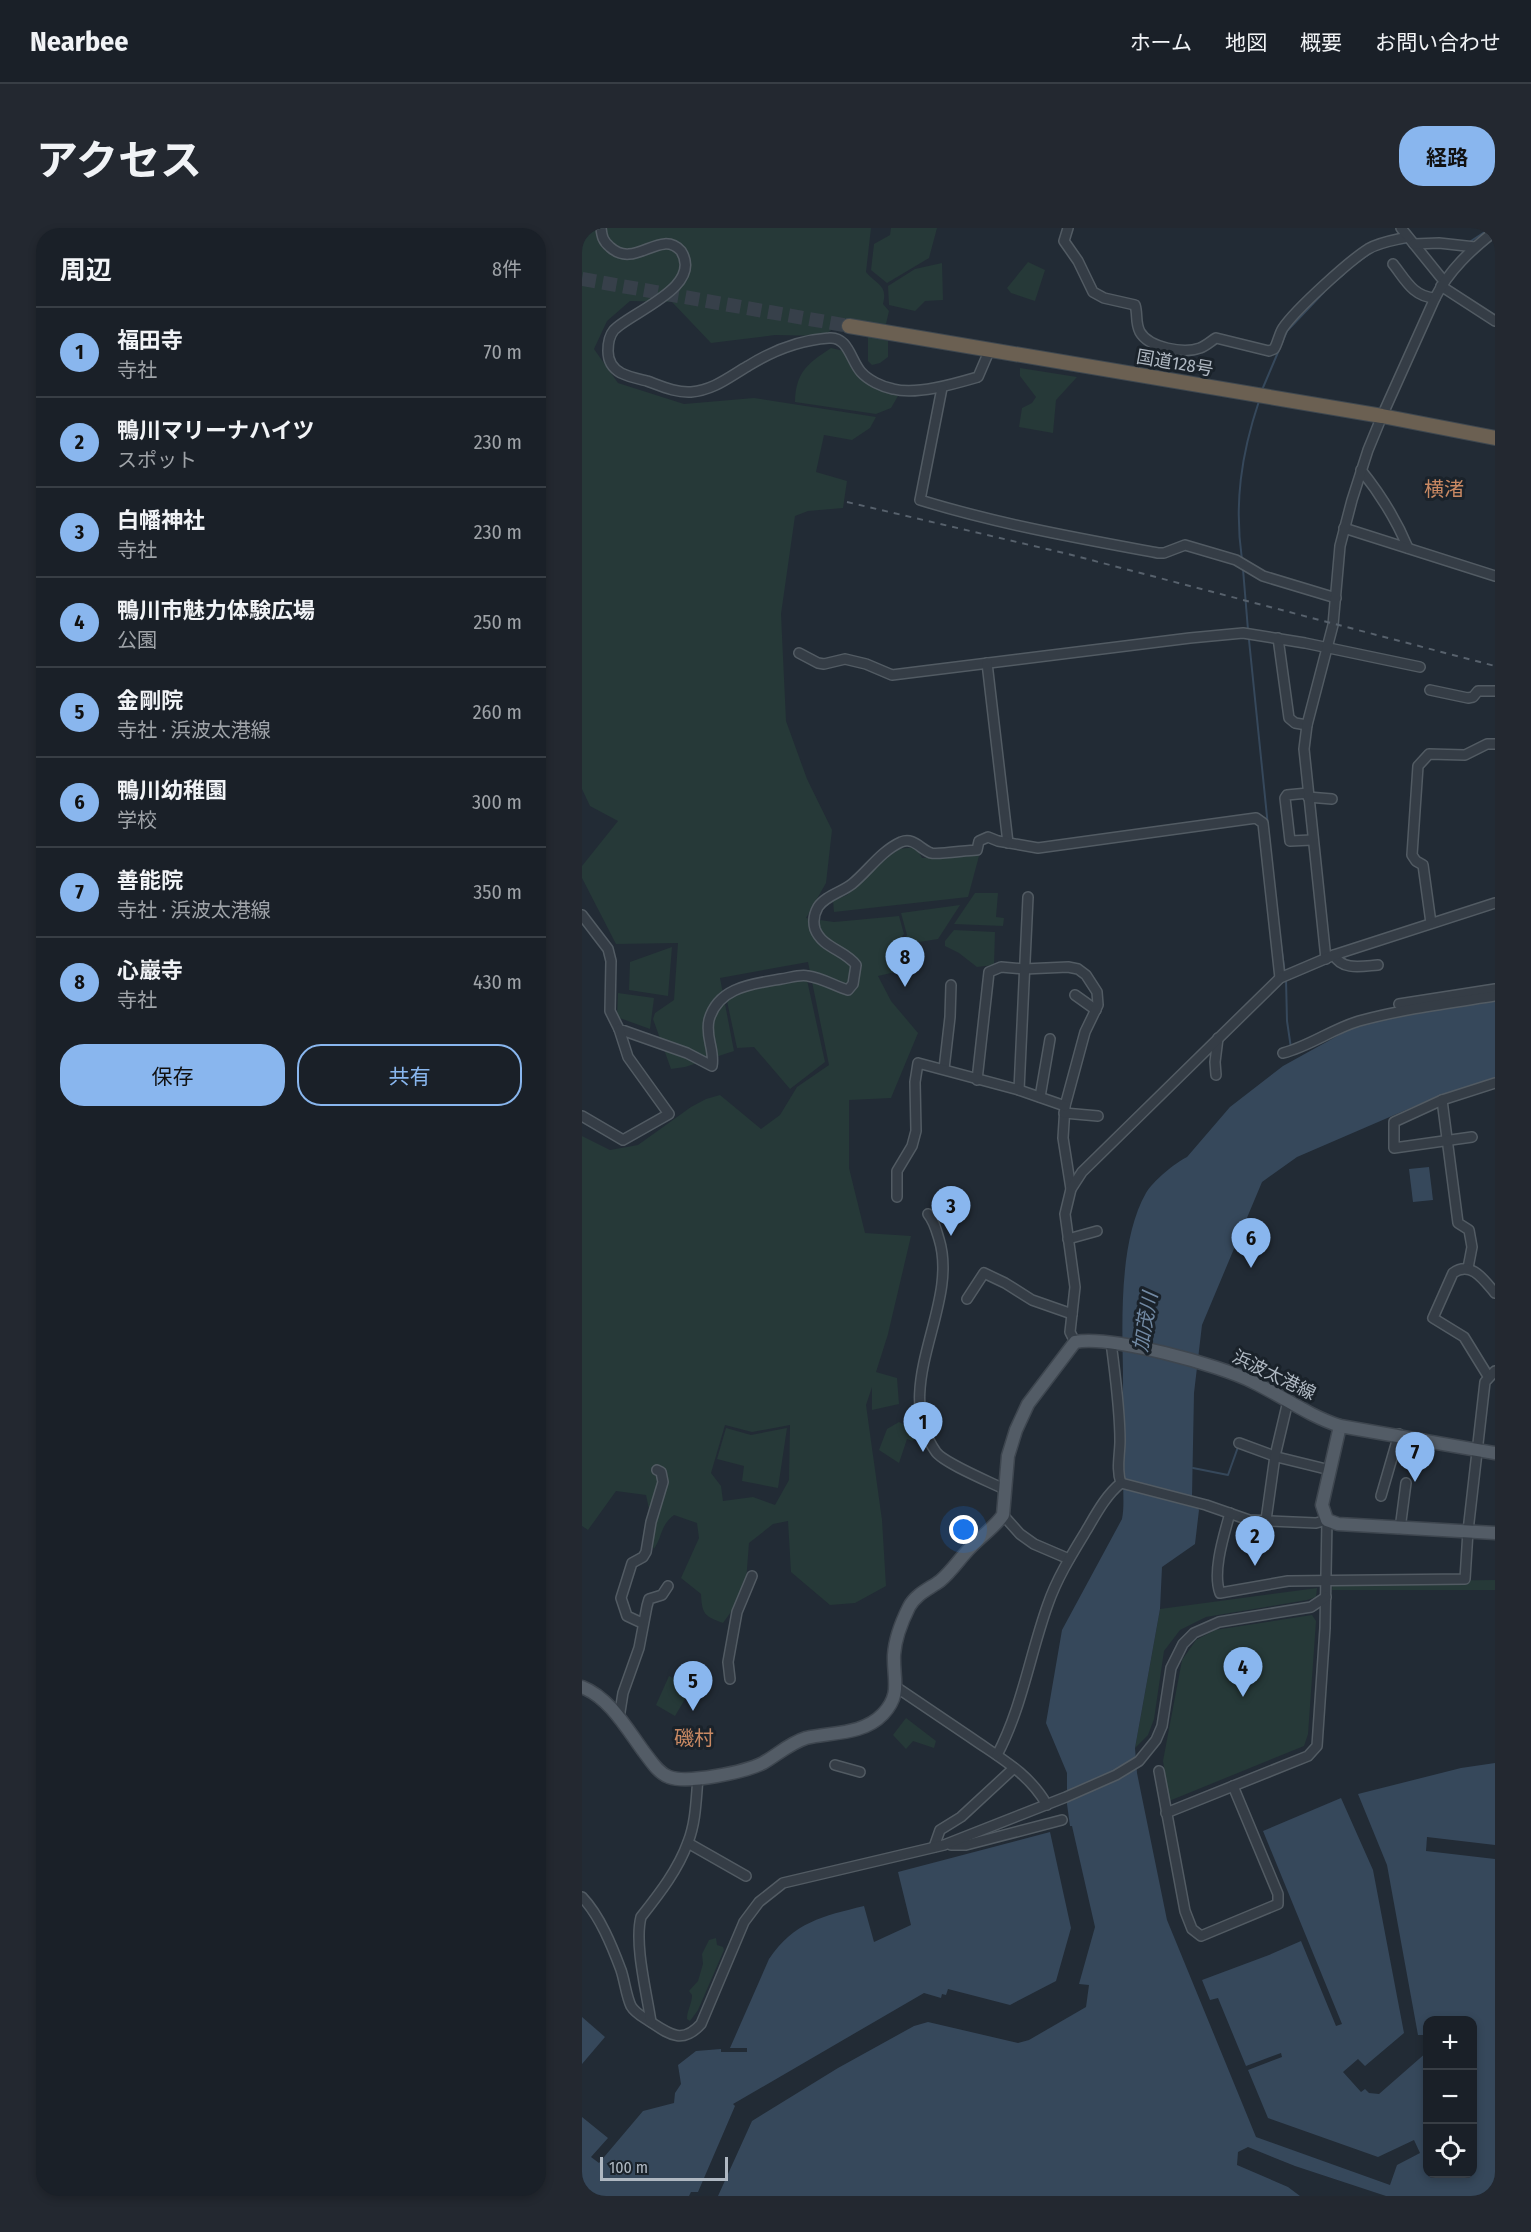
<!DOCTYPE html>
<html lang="ja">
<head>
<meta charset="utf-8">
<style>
	body { margin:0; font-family:"Fira Sans Condensed","Noto Sans JP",sans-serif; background:#232830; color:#f1f3f6 }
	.controls { position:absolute; right:18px; bottom:18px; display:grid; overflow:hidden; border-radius:12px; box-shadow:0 3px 9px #0003 }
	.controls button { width:54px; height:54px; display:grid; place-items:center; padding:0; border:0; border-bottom:2px solid #383e45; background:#1a2028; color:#f1f3f6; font:30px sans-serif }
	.scale { position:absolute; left:18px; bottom:15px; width:128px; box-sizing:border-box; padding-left:6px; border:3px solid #afb8c2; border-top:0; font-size:16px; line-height:21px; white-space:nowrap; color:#afb8c2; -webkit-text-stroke:4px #1a222a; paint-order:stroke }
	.you { position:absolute; left:382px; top:1302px; width:21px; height:21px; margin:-15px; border:4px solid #fff; border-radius:50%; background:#1a73e8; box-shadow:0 0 0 9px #1a73e833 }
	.badge { display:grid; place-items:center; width:39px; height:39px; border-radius:50%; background:#89b6ee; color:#111; font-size:20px; font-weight:700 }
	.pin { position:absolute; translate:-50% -50px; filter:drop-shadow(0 2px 3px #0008) }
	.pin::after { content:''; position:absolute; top:32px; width:21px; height:18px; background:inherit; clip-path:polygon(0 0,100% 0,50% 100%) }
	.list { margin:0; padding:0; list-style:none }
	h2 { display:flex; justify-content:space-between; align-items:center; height:78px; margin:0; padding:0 24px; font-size:26px }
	h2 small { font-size:20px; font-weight:400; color:#9fa3a8 }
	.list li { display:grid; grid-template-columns:39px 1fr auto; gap:18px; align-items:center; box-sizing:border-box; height:90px; padding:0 24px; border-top:2px solid #383e45 }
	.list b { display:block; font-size:22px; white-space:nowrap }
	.list p { margin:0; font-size:20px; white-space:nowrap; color:#9fa3a8 }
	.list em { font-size:20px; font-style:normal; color:#9fa3a8 }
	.actions { display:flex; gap:12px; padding:18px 24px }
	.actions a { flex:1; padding:14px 0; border:2px solid #89b6ee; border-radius:24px; text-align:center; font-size:21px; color:#89b6ee }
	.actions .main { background:#89b6ee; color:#111 }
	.icon { flex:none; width:33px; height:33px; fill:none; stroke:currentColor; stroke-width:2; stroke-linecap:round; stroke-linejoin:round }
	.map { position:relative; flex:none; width:913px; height:1968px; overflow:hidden; border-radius:24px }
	header { display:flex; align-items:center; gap:36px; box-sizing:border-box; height:84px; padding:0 30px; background:#1a2028; border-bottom:2px solid #383e45 }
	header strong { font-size:28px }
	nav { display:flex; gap:33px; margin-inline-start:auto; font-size:21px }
	.intro { display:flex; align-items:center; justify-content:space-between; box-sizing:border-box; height:144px; padding:0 36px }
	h1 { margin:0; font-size:42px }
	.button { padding:15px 27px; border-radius:24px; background:#89b6ee; color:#111; font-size:21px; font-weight:700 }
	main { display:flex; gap:36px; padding:0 36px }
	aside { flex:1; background:#1a2028; border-radius:24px; box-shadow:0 3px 9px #0003 }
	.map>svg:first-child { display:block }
	.green { fill:#263938; fill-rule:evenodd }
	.water { fill:#36485b }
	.pier { fill:#222b35 }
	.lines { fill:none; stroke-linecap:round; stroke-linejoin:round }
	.stream { stroke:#36485b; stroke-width:2 }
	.highway-tunnel { stroke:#37404a; stroke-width:14; stroke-dasharray:14 7; stroke-linecap:butt }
	.minor-casing { stroke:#525b63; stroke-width:12 }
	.major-casing { stroke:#3e464f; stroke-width:15 }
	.highway-casing { stroke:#3f4850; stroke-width:16 }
	.minor { stroke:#353d46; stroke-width:9 }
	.major { stroke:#535c66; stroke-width:12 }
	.highway { stroke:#6b6052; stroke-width:14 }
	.rail { stroke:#57616c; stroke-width:2; stroke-dasharray:6 6; stroke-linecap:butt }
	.labels { text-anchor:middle; stroke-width:6; stroke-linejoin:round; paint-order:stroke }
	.street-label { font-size:18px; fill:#afb8c2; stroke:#1a222a }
	.neighbourhood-label { font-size:20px; fill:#c98963; stroke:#1a222a }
	.water-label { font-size:20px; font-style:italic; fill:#728aa4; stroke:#1a222a }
</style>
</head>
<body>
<header>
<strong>Nearbee</strong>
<nav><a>ホーム</a><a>地図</a><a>概要</a><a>お問い合わせ</a></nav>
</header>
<div class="intro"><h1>アクセス</h1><a class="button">経路</a></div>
<main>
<aside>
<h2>周辺<small>8件</small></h2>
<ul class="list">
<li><span class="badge">1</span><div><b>福田寺</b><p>寺社</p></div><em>70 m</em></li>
<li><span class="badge">2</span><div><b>鴨川マリーナハイツ</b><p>スポット</p></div><em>230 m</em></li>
<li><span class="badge">3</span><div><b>白幡神社</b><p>寺社</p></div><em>230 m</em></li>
<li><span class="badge">4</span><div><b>鴨川市魅力体験広場</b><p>公園</p></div><em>250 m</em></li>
<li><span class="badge">5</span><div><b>金剛院</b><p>寺社 · 浜波太港線</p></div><em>260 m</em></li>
<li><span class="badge">6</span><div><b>鴨川幼稚園</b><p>学校</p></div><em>300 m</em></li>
<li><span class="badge">7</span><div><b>善能院</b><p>寺社 · 浜波太港線</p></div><em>350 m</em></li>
<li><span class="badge">8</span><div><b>心巖寺</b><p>寺社</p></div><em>430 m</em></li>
</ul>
<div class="actions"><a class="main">保存</a><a>共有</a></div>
</aside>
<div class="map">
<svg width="913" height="1968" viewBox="0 0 913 1968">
	<rect width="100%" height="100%" fill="#222b35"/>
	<g class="green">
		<path d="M0 0H289L284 44C295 57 306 57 301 76L307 83 304 96 271 94 261 92 242 108 193 107 129 115 90 74 48 73 25 93 12 121 36 155 102 176 172 170 294 189 288 200 270 212 242 207 234 244 265 253 261 280 226 283 213 288 199 386 204 493 225 551 250 602 244 655 224 690 252 694 317 688 322 706 312 718 322 742 296 748 309 773 336 805 309 870 267 872V940L283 1005 329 1008 306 1106 294 1144 315 1150 317 1176 290 1182V1159L284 1177 300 1292 304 1358 273 1375 248 1377 209 1344 206 1293 191 1296 167 1315 164 1354 156 1374 141 1395C122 1388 120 1386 119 1366L99 1350 117 1310 115 1295 92 1287C78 1298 81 1307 72 1321L70 1316 72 1304 64 1267 34 1263 6 1302 0 1298V908L28 922 56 917 109 879 124 871 138 867 179 901 198 887 215 859 247 837 226 734 138 750 152 823 103 839 89 841 71 791 73 785 92 772 96 715 34 716 0 650V638L36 593 8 578 0 561ZM143 1197 170 1204 208 1197 207 1252 193 1277 171 1269 141 1273 139 1258 129 1245Z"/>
		<path d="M309 0H355L347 30 305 55 289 42 292 16 308 7Z"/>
		<path d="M446 34 463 42 453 73 429 65 425 60Z"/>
		<path d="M360 35 361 72 343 73 333 83 307 77 306 58 333 41Z"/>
		<path d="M286 108 306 113V129L298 135 290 137 286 133Z"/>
		<path d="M249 120 262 123 276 147 316 168 309 180 294 186 213 174C214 144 225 136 249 120Z"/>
		<path d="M438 140 495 149 474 172 471 205 437 199 440 180 450 175 454 169 438 148Z"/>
		<path d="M334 619 340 630 383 627 397 628 386 669 252 684 251 673 265 667 296 637 317 621Z"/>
		<path d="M393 665H416L414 689 422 690 421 698 372 696Z"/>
		<path d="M378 677 356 711 319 717 325 707 319 685Z"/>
		<path d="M372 702 413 704 412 737 395 739 377 725 363 718V713Z"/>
		<path d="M90 719 86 768 47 762 48 734Z"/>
		<path d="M216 751 225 752 243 834 208 861 172 819 155 820 145 773 160 764Z"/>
		<path d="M36 765 72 770 68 801 35 789Z"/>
		<path d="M317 1194 340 1205 330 1213 325 1211 317 1235 297 1222 305 1201Z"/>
		<path d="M144 1200 169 1207 205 1200 196 1260 160 1253 162 1238 135 1231Z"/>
		<path d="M913 1352V1362H750L751 1354Z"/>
		<path d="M735 1360 734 1369 725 1372 624 1389 598 1402 582 1423 572 1491 566 1507 553 1520 578 1381Z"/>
		<path d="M730 1387 734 1393 726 1506 722 1518 587 1573 581 1533 600 1432 614 1412 633 1402Z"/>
		<path d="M87 1448 112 1461 109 1466H106L93 1488 74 1477Z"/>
		<path d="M324 1490 354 1513 352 1520 331 1513 324 1521 311 1507Z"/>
		<path d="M134 1710 135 1717 141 1719 142 1722 116 1782 108 1793 105 1791C105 1782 110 1776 110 1767L107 1763 116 1753 121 1736 120 1726 127 1712Z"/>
	</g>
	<g class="water">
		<path d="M913 772V851L854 869 715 929 680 954 620 1097 612 1165 610 1268 617 1282 613 1316 580 1339 578 1381 553 1520 555 1545 585 1692 674 1909 808 1957 815 1937 838 1925 832 1912 796 1929 686 1890 666 1842 700 1829 699 1825 664 1838 636 1770 628 1772 620 1752 687 1727 719 1713 754 1798 760 1796 681 1603 759 1570 791 1642 822 1805 783 1838 776 1831 761 1844 779 1864 783 1861 787 1865 797 1866 845 1824 846 1946H890V1792H846L845 1807H836L805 1637 776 1566 879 1540 913 1535V1968H136L170 1893 256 1840 332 1798 346 1794 436 1815 447 1812 504 1779 507 1757 497 1756 513 1699 490 1598H488L485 1576V1545L464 1495 480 1402 540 1291C543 1276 540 1261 542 1246 541 1212 541 1179 541 1145 540 1092 537 1012 564 965 571 953 593 935 605 929L648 879 701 838 757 807 776 798 856 778Z"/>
		<path d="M847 939 851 972 831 974 827 941Z"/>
		<path d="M468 1604 489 1700 474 1753 428 1777 366 1761 364 1767 360 1766 359 1770 342 1765 151 1876 153 1878 116 1964H109L107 1968H0V1889L26 1910 9 1929 17 1935 61 1883 92 1875 93 1865 99 1856 96 1837 114 1823 139 1821V1824H165V1820H148L187 1731C212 1694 241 1688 282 1678L292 1714 329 1697 316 1644Z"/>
		<path d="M0 1789 23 1809 0 1836Z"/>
	</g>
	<g class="pier">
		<path d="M845 1609 913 1617V1631L844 1623Z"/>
		<path d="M666 1919 713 1938 804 1968H718L706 1959 655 1937 656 1924Z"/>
	</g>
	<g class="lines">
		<g class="stream">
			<path d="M886 15 909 0"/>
			<path d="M812 16 824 15"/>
			<path d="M773 36 793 22"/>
			<path d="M750 56 762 46"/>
			<path d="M680 162 705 103 742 64"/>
			<path d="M660 332C652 276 659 227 677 173"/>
			<path d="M661 341 666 402"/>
			<path d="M667 412 688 618"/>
			<path d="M698 710 703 746"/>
			<path d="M704 751 705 793 709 820"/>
			<path d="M611 1240 646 1247 656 1219"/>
		</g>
		<path class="highway-tunnel" d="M0 51 267 98"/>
		<g class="minor-casing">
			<g id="minor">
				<path d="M19 0C20 9 21 13 28 19 53 42 78 0 99 23 122 59 49 84 32 102 27 108 26 115 26 123 26 133 30 140 39 145 47 149 57 151 65 153 79 158 94 165 109 164 132 162 147 149 166 138 190 123 218 112 247 110 266 108 269 133 279 144 286 152 300 159 311 161 335 167 372 156 396 149L408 121"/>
				<path d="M486 0 482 13 496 33 511 64 522 70 553 77C556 86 553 95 558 104 567 120 602 126 618 120 624 118 629 113 634 110L687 123 692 121C696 115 697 106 701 100 714 81 767 33 786 21 798 14 813 12 826 9"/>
				<path d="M819 0 861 52"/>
				<path d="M832 16 857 15 893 19"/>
				<path d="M811 36C823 51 831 69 853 70"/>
				<path d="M859 58 913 93"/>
				<path d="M360 160 338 272C416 296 495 310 576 325H582L603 317 654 332 681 348 754 370"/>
				<path d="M779 242C799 267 814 291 826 320"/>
				<path d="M762 300 913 348"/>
				<path d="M696 410 707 490 713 495 725 497"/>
				<path d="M217 425 236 435 242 436 263 431 284 436 310 447 608 410 661 405 723 415 838 439"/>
				<path d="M405 435 426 615"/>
				<path d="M848 462 886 470 891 469 896 463H913"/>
				<path d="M726 565 705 567 703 570 708 613 730 612"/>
				<path d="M726 569 750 571"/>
				<path d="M0 687 26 721 29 733 28 783 37 801 105 825 130 838C133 822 123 809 127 792 136 759 170 756 199 751 207 750 218 746 226 748 240 750 253 758 266 762L271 756 274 737C263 722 240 720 233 701 231 694 232 686 236 679 243 668 260 664 270 656 286 643 299 623 319 614 332 609 338 621 349 625 356 627 385 622 395 622L397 613 406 609 416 613 456 620 674 590 681 595 698 750"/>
				<path d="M849 695 841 637 834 633 830 627 836 538 847 526 883 527 905 516H913"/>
				<path d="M752 727C760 743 781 738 796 737"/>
				<path d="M744 731 722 521 725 497 751 397 758 318 770 272 786 222 800 188 853 70C867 42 889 22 913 3"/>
				<path d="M493 767 514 782"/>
				<path d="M817 776 913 761"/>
				<path d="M701 825C728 818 750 801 777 793 821 781 868 775 913 768"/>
				<path d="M362 841 368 789 369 757"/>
				<path d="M634 847 633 834 636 810"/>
				<path d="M395 852 407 744 419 739 442 741 486 739 496 741 504 747 515 764 516 777 503 804 483 878 481 910 489 961"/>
				<path d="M437 862 446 669"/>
				<path d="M458 869 468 811"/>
				<path d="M860 872 876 995 887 1002 890 1019 886 1040"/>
				<path d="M482 885 516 888"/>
				<path d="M0 888 41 912 87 886 46 829 37 801"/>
				<path d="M890 909 812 920V894L860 872 913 855"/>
				<path d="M315 969V943L330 918 334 903 333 854 336 835 437 862 483 878"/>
				<path d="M346 986C352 993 354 1001 357 1011 378 1079 307 1158 354 1224 362 1235 408 1254 422 1261"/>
				<path d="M486 1011 515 1003"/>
				<path d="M385 1071 402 1045 423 1055 450 1072 490 1086"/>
				<path d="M493 1114 488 1104 493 1059 483 986 489 961 500 944 698 750 752 727 913 675"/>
				<path d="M529 1114C533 1147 538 1180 538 1213 538 1226 534 1242 539 1255"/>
				<path d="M906 1148 882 1109 851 1090 871 1045C889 1032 902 1052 913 1065"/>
				<path d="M657 1215 695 1229 748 1242"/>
				<path d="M799 1268 817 1206"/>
				<path d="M648 1285C642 1307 630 1344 638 1365L706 1353 883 1351 886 1303 903 1154 913 1143"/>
				<path d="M421 1287 438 1306 452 1316 487 1331"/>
				<path d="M684 1292 693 1228 706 1173"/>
				<path d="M818 1301 824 1255"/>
				<path d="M60 1395 45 1388 39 1370 50 1335 61 1329 64 1324 69 1294 81 1254 79 1244 75 1242"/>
				<path d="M148 1451 146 1434 155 1384 170 1348"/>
				<path d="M314 1459C339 1476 364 1493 388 1509 418 1530 447 1545 465 1577"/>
				<path d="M37 1490 41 1465 57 1420 65 1378 67 1371 80 1367 86 1358"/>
				<path d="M415 1527C440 1480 448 1426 466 1376 475 1350 490 1326 504 1303 514 1286 524 1267 539 1255L624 1277 667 1292 734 1295 745 1292 743 1400 735 1518 726 1528 584 1585"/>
				<path d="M253 1537 278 1544"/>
				<path d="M577 1543 603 1683 610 1701 619 1708 696 1676V1666L651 1558"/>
				<path d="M106 1615 164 1648"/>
				<path d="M369 1617H384L480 1592"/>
				<path d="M352 1619 358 1602 379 1589 432 1540"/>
				<path d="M0 1669C18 1688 30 1718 39 1742 43 1754 44 1767 49 1778 53 1785 61 1789 67 1793 87 1806 100 1817 119 1796L162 1694 177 1674 201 1655 362 1617 484 1569 534 1547 557 1533 574 1512 580 1498 589 1440 601 1416 612 1405 637 1394 729 1379 744 1369"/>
				<path d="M69 1794C65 1766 52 1716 59 1689 77 1666 96 1642 106 1614 114 1594 114 1571 116 1550"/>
			</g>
		</g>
		<g class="major-casing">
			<g id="major">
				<path d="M758 1198 740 1277 745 1292 756 1296 913 1305"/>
				<path d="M0 1459C28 1470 45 1501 62 1524 69 1533 76 1545 87 1549 106 1556 163 1544 181 1535 195 1527 208 1515 224 1510 250 1504 281 1507 301 1486 320 1466 311 1451 312 1427 313 1411 320 1393 327 1379 334 1366 347 1361 358 1353 370 1343 378 1330 389 1319 399 1308 412 1300 421 1287L426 1228 434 1202 446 1176 493 1114C528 1107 638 1137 671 1154 700 1168 727 1188 758 1198L913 1225"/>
			</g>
		</g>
		<g class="highway-casing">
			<path id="highway" d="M267 98 800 188 913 210"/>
		</g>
		<use href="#minor" class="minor"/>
		<use href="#major" class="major"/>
		<use href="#highway" class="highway"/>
		<path class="rail" d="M265 274 486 326 913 438"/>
	</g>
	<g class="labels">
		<g class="street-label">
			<text transform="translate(593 135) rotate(10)" y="6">国道128号</text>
			<text transform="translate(692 1147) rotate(26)" y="6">浜波太港線</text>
		</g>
		<g class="neighbourhood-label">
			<text x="862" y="268">横渚</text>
			<text x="112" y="1517">磯村</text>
		</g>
		<g class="water-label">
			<text transform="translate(563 1094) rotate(-80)" y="7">加茂川</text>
		</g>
	</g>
</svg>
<div class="controls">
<button>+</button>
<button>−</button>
<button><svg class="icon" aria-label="locate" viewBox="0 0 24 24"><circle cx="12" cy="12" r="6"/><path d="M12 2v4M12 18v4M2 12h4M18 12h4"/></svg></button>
</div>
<div class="scale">100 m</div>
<div class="you"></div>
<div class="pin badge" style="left:341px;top:1224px">1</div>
<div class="pin badge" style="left:673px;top:1338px">2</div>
<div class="pin badge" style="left:369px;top:1008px">3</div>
<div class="pin badge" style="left:661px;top:1469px">4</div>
<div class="pin badge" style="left:111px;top:1483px">5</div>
<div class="pin badge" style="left:669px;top:1040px">6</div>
<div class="pin badge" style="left:833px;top:1254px">7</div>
<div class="pin badge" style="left:323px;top:759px">8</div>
</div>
</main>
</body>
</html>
